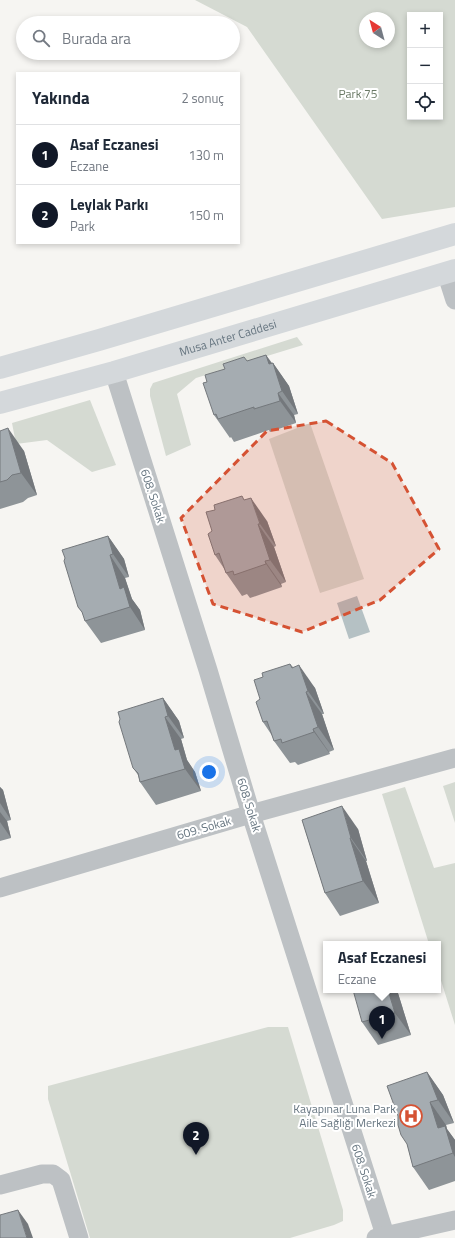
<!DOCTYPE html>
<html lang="tr">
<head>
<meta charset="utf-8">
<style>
	body { margin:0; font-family:"Titillium Web",sans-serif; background:#f6f6f7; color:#1f2937 }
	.controls { position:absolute; right:12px; top:12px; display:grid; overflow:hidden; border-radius:0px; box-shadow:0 2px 6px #0003 }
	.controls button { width:36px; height:36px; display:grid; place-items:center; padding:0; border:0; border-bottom:1px solid #e0e1e3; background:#fff; color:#1f2937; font:20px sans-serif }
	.compass { position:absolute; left:359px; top:12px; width:36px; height:36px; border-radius:50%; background:#fff; box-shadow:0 2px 6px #0003; rotate:324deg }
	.you { position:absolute; left:209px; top:772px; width:14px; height:14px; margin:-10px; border:3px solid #fff; border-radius:50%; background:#1a73e8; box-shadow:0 0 0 6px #1a73e833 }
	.badge { display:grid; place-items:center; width:26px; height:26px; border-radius:50%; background:#111827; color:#fff; font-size:13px; font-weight:700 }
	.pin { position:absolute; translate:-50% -33px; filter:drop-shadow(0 1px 2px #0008) }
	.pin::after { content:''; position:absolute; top:21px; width:14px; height:12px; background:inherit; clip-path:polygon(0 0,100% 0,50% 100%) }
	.popup { position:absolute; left:323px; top:941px; width:118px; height:52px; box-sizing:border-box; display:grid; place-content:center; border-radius:0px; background:#fff; filter:drop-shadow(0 1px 3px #0005); font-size:13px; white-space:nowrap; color:#747a83 }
	.popup b { font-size:15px; color:#1f2937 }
	.popup::after { content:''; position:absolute; left:50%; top:100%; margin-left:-8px; border:8px solid transparent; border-top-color:#fff }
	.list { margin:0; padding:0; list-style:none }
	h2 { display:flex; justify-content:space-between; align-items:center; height:52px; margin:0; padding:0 16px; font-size:17px }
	h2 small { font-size:13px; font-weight:400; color:#747a83 }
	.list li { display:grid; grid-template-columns:26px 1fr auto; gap:12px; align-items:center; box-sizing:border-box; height:60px; padding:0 16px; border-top:1px solid #e0e1e3 }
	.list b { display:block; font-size:15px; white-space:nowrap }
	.list p { margin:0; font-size:13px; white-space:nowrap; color:#747a83 }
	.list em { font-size:13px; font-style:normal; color:#747a83 }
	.icon { flex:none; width:22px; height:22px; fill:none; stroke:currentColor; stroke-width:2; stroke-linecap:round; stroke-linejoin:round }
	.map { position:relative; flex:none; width:455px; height:1238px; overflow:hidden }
	.search { position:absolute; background:#fff; box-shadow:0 2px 6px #0003; left:16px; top:16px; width:224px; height:44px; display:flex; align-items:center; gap:10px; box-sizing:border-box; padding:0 14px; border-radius:22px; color:#747a83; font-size:15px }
	.panel { position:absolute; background:#fff; box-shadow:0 2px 6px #0003; left:16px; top:72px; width:224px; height:172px; border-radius:0px }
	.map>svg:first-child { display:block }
	.green { fill:#d5dad2; fill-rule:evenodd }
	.water { fill:#b5c1c4 }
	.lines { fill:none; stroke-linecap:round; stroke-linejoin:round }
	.minor { stroke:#bdc1c4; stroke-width:19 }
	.major { stroke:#d4d8db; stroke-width:22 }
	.wall { fill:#8e9498 }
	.shaded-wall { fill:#74787c }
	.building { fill:#a5acb1; stroke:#74787c }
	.marked { fill:#d55233; fill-opacity:0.2; stroke:#d55233; stroke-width:3; stroke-dasharray:8 5; stroke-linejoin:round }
	.labels { text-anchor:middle; stroke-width:4; stroke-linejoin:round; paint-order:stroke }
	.park-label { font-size:12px; fill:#6a7965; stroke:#fff }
	.street-label { font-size:12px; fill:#677681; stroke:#fff }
	.poi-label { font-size:12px; fill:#677681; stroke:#fff; text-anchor:end }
</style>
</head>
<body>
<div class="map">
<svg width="455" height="1238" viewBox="0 0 455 1238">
	<rect width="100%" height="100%" fill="#f6f5f2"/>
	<g class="green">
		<path d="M195 0H455V207L382 219 247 27ZM410 15H440V117H410ZM365 18H389V42H365Z"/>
		<path d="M297 337 303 345 196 378 177 394 191 445 166 456 150 396V389L153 383Z"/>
		<path d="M90 400 116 465 92 472 47 440 16 444 12 423Z"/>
		<path d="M310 423 364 579 320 593 269 439Z"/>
		<path d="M455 782V823L443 786Z"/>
		<path d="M405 787 434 868 455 863V1025L438 971V944H429L382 794Z"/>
		<path d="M268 1027H288L343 1210V1221L334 1225 290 1238H90L48 1099V1086Z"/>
	</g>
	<path class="water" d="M357 596 370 632 349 639 337 603Z"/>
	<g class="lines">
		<g class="minor">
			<path d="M446 272 455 300"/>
			<path d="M114 372 208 670 251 814 386 1238"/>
			<path d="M0 888 251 814 455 758"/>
			<path d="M0 1185 42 1174H53L61 1180 79 1238"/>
			<path d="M376 1238 455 1220"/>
		</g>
		<g class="major">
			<path d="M0 368 99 340 455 234"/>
			<path id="s1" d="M0 403 114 372 455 270"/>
		</g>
	</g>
	<g class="wall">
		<path d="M266 355 272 363H273L289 386 298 414 294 415 296 423 270 432 269 430 234 442 231 437 230 438 214 415 207 382 247 361Z"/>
		<path d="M0 431 24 451 37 495 28 498 23 502 0 509Z"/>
		<path d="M267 521 276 546 274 547 286 582 281 584 282 587 250 598 247 594 242 596 226 573 225 570 215 555 212 531Z"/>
		<path d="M108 536 124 559 129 577 125 578 132 599 140 610 145 630 101 643 85 621 83 613 78 607Z"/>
		<path d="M290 664 293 667 315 688 324 714H322L334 750 329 752 330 754 298 765 295 762 290 763 274 741 273 737 263 722V677Z"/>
		<path d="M163 698 179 721 184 738 181 739 187 760 195 772 201 791 156 805 140 782 138 775 133 768Z"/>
		<path d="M0 787 3 790 11 820 7 821 11 838 0 841Z"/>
		<path d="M302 820 358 829 367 861H366L379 903 340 916 325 893Z"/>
		<path d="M397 990 411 1035 378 1045 362 1022Z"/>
		<path d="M427 1072 443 1095 454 1123 446 1125 447 1129 455 1140V1181L429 1190 413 1167 407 1144Z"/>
	</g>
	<g class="shaded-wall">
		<path d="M266 355 274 367 273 363 289 386 298 414 282 391 269 364Z"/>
		<path d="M278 393 294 415 296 423 280 401Z"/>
		<path d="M8 428 24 451 37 495 21 473Z"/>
		<path d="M251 498 267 521 276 546 260 524Z"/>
		<path d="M258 524 274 547 286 582 270 560Z"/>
		<path d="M108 536 124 559 129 577 113 554Z"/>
		<path d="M110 555 125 578 132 599 140 610 145 630 130 607 120 589Z"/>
		<path d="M265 561 281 584 282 587 266 564Z"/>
		<path d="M299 665 315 688 324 714 308 691Z"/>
		<path d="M306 692 322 714 334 750 318 727Z"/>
		<path d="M163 698 179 721 184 738 168 716Z"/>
		<path d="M165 717 181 739 187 760 195 772 201 791 185 769 175 750Z"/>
		<path d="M313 729 329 752 330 754 314 732Z"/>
		<path d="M0 787 3 790 11 820 0 803Z"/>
		<path d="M342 806 358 829 367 861 351 838Z"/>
		<path d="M0 812 7 821 11 838 0 822Z"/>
		<path d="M350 838 366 861 379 903 363 881Z"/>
		<path d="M388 990H397L411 1035 395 1013Z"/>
		<path d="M427 1072 443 1095 454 1123 438 1100Z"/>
		<path d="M430 1102 446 1125 447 1129 455 1140V1157L438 1128Z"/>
		<path d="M18 1210 28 1224 33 1238H27Z"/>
	</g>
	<g class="building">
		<path d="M266 355 269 364 273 363 282 391 278 393 280 401 254 409V407L218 419 216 414 214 415 203 383 207 382 205 375 225 369 223 364 244 357 247 361Z"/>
		<path d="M8 428 21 473 12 475 7 480 0 482V431Z"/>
		<path d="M242 496 244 500 251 498 260 524H258L270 560 265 561 266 564 234 575 233 571 226 573 219 553 215 555 208 534 212 531 206 512 215 510 214 505Z"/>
		<path d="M108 536 113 554 110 555 120 589 124 587 130 607 85 621 82 612 78 607 64 561 65 558 62 550Z"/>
		<path d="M290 664 292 668 299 665 308 691 306 692 318 727 313 729 314 732 282 743 281 739 274 741 267 721 263 722 256 702 260 699 254 680 263 677 262 673Z"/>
		<path d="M163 698 168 716 165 717 175 750 179 749 185 769 140 782 138 773 133 768 119 722 120 719 118 712Z"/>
		<path d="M342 806 351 838H350L363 881 325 893 302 820Z"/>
		<path d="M353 990H388L395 1013 362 1022Z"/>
		<path d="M427 1072 438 1100 430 1102 438 1128 445 1126 453 1153 413 1167 407 1144 401 1135 398 1125V1116L387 1086Z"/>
		<path d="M18 1210 27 1238H0V1215Z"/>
	</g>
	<path class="marked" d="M326 421 392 463 439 549 380 600 302 632 213 604 181 518 267 431Z"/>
	<defs>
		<g id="hospital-ring" transform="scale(1.15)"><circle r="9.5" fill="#fff" stroke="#d55233" stroke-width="1.5"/><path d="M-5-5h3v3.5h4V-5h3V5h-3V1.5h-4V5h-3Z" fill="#d55233"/></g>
	</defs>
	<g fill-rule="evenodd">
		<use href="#hospital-ring" x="411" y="1116"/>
	</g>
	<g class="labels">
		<g class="park-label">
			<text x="358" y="98">Park 75</text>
		</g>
		<g class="street-label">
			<text dy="4" stroke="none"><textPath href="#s1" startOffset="237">Musa Anter Caddesi</textPath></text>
			<text transform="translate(153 496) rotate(72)" y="4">608. Sokak</text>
			<text transform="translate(249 805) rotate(73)" y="4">608. Sokak</text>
			<text transform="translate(204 828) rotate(-16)" y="4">609. Sokak</text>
			<text transform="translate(364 1171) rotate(72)" y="4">608. Sokak</text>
		</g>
		<g class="poi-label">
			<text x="396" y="1113">Kayapınar Luna Park<tspan x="396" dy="14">Aile Sağlığı Merkezi</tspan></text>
		</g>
	</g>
</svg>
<div class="controls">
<button>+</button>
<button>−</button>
<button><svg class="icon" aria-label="locate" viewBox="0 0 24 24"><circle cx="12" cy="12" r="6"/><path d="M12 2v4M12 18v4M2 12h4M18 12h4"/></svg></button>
</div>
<svg class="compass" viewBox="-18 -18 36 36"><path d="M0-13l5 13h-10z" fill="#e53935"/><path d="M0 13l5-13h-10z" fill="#747a83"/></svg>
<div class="you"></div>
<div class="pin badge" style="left:382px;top:1039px">1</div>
<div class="popup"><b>Asaf Eczanesi</b>Eczane</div>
<div class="pin badge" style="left:196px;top:1155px">2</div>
<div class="search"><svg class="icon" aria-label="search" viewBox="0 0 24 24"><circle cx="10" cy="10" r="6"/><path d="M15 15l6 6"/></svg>Burada ara</div>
<section class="panel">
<h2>Yakında<small>2 sonuç</small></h2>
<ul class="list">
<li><span class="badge">1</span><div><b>Asaf Eczanesi</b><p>Eczane</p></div><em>130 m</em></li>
<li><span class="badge">2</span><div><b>Leylak Parkı</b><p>Park</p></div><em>150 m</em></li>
</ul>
</section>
</div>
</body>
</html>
